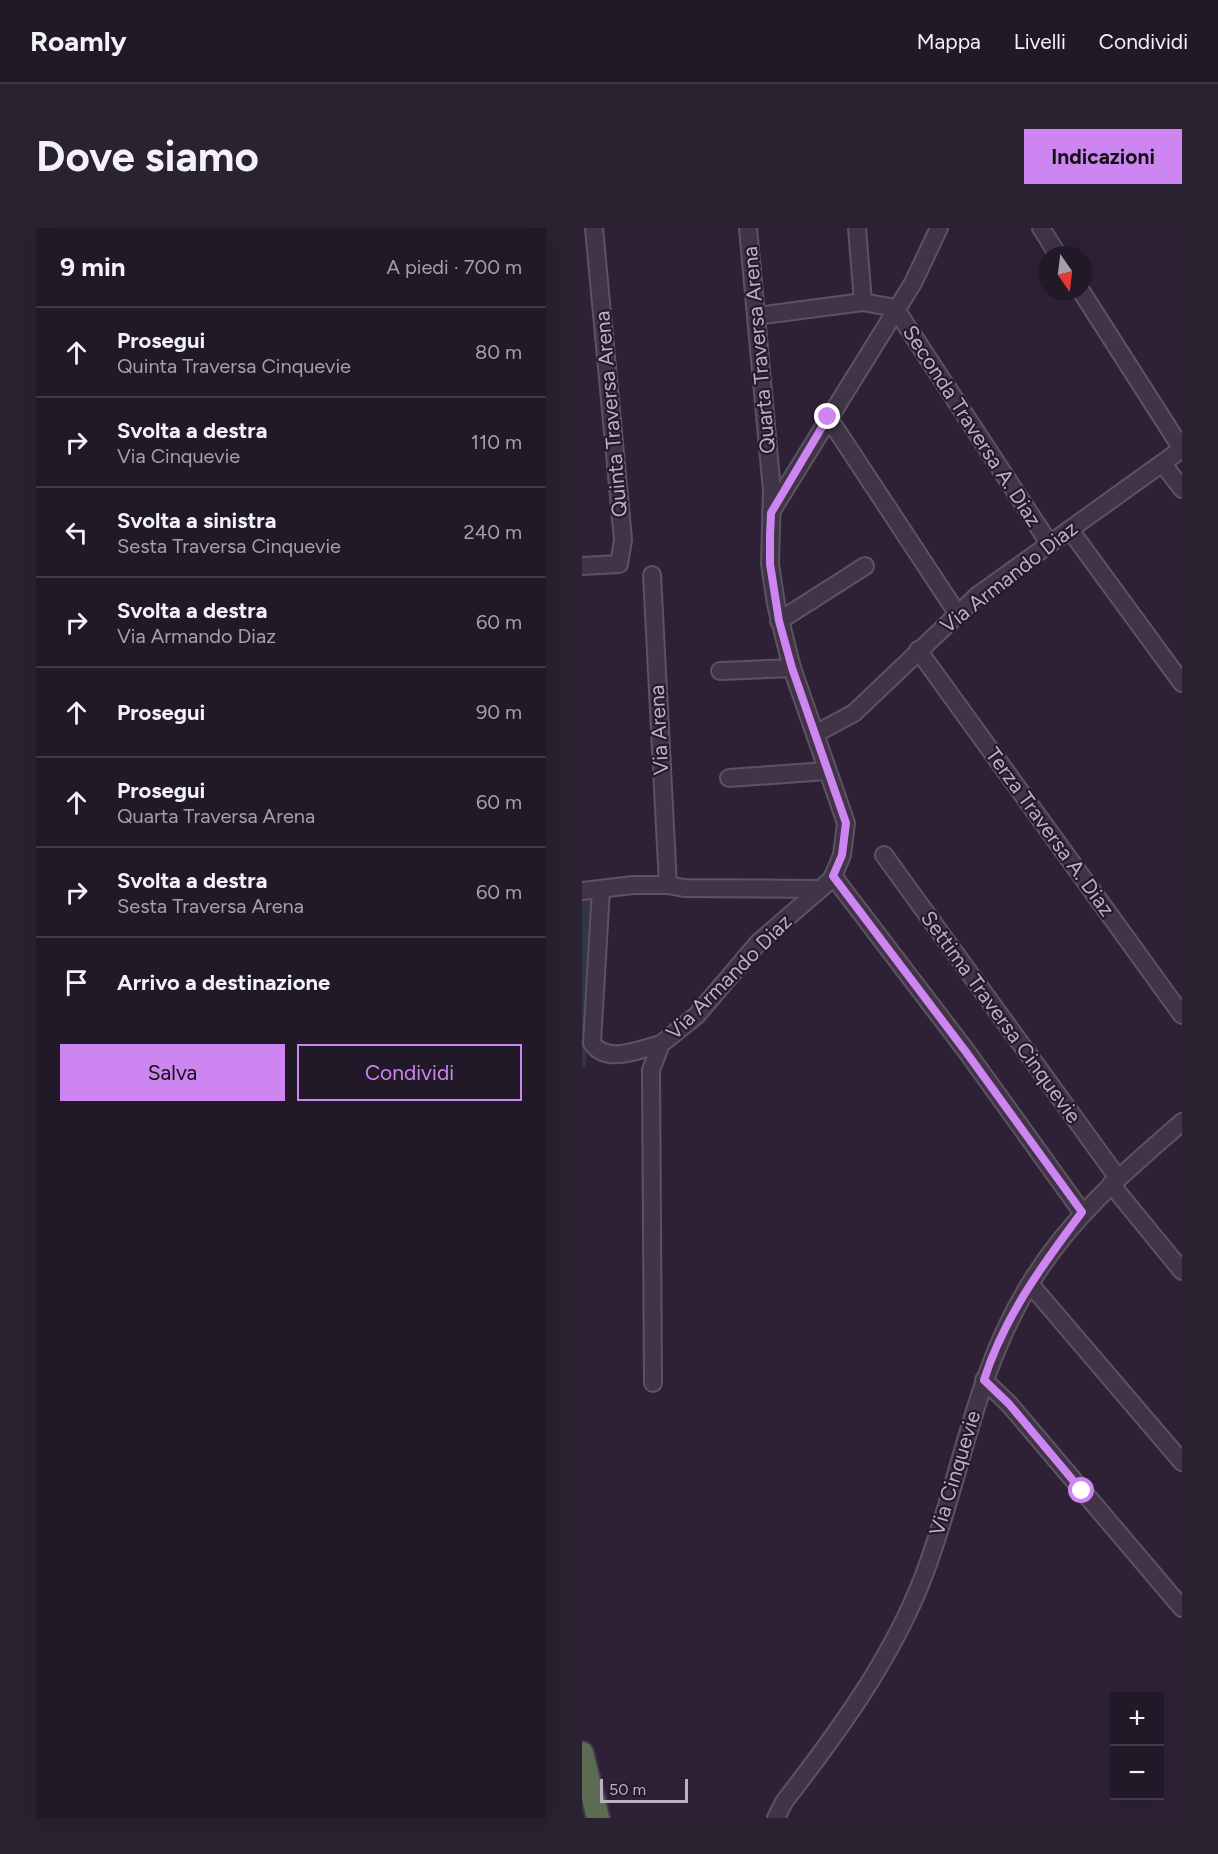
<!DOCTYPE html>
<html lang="it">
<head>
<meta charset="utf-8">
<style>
	body { margin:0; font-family:Figtree,sans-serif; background:#2a2230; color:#f1f3f6 }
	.controls { position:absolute; right:18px; bottom:18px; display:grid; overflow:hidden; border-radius:0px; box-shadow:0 6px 24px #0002 }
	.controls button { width:54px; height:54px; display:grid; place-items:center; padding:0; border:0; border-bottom:2px solid #3f3845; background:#221928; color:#f1f3f6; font:30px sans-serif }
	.compass { position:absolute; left:456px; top:18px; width:54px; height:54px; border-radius:50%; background:#221928; box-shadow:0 6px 24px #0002; rotate:166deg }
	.scale { position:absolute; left:18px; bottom:15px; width:88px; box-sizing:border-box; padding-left:6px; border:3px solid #bcaec3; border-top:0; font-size:16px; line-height:21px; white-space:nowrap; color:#bcaec3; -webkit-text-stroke:4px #241a2b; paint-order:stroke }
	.stop { position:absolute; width:18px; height:18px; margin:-14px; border:4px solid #cc85f1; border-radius:50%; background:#fff }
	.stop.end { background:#cc85f1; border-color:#fff; box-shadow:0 2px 6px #0008 }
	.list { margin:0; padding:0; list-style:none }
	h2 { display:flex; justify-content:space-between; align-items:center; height:78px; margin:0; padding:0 24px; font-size:26px }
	h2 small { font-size:20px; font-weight:400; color:#a2a0a8 }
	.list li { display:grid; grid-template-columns:39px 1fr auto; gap:18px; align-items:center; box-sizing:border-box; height:90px; padding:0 24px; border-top:2px solid #3f3845 }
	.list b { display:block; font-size:22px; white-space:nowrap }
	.list p { margin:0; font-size:20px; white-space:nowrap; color:#a2a0a8 }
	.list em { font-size:20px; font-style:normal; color:#a2a0a8 }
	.actions { display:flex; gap:12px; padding:18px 24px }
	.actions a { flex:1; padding:14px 0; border:2px solid #cc85f1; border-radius:0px; text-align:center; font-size:21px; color:#cc85f1 }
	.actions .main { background:#cc85f1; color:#111 }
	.icon { flex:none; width:33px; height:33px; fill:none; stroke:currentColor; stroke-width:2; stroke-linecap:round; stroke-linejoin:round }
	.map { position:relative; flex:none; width:600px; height:1590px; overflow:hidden; border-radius:0px }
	header { display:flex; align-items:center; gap:36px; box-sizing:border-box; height:84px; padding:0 30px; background:#221928; border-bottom:2px solid #3f3845 }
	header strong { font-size:28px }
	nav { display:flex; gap:33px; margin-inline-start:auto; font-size:21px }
	.intro { display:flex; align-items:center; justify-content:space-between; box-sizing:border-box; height:144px; padding:0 36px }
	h1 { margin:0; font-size:42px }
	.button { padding:15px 27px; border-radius:0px; background:#cc85f1; color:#111; font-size:21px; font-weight:700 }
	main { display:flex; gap:36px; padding:0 36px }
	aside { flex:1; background:#221928; border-radius:0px; box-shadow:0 6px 24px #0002 }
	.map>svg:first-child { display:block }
	.green { fill:#323547 }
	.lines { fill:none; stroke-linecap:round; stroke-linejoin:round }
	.minor-casing { stroke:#5d5264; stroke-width:20 }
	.highway-casing { stroke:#473c4e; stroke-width:26 }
	.minor { stroke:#403446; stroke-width:16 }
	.highway { stroke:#5b6c52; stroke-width:22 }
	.route { stroke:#cc85f1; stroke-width:8 }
	.labels { text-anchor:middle; stroke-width:4.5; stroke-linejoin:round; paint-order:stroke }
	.street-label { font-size:21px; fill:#bcaec3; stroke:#241a2b }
</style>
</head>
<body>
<header>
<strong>Roamly</strong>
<nav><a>Mappa</a><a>Livelli</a><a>Condividi</a></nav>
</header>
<div class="intro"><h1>Dove siamo</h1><a class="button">Indicazioni</a></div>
<main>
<aside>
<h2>9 min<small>A piedi · 700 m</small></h2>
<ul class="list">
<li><svg class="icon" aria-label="ahead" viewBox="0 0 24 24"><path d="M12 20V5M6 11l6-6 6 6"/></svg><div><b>Prosegui</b><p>Quinta Traversa Cinquevie</p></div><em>80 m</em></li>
<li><svg class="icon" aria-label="right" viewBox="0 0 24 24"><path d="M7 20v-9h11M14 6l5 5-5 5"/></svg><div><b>Svolta a destra</b><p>Via Cinquevie</p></div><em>110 m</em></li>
<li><svg class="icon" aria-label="left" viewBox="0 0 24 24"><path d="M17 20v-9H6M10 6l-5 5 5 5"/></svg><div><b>Svolta a sinistra</b><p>Sesta Traversa Cinquevie</p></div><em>240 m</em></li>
<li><svg class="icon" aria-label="right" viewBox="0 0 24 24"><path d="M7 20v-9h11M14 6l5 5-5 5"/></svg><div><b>Svolta a destra</b><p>Via Armando Diaz</p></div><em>60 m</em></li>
<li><svg class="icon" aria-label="ahead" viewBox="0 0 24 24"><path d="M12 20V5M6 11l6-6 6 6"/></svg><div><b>Prosegui</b></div><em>90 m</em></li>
<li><svg class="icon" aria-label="ahead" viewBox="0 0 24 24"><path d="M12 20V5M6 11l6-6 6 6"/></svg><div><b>Prosegui</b><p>Quarta Traversa Arena</p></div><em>60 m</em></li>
<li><svg class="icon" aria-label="right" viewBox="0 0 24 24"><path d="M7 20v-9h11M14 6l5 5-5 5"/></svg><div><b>Svolta a destra</b><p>Sesta Traversa Arena</p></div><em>60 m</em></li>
<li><svg class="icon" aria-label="arrive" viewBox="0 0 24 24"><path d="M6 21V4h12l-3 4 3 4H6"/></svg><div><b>Arrivo a destinazione</b></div></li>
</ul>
<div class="actions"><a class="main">Salva</a><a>Condividi</a></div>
</aside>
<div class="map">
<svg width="600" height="1590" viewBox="0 0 600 1590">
	<rect width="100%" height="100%" fill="#2e2136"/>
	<path class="green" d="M0 671H12L4 839H0Z"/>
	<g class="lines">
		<g class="minor-casing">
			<g id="minor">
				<path d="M275 0 281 74"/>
				<path d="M459 0 476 27"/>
				<path d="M499 63 600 221"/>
				<path d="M313 80 467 315"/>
				<path d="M174 88 281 74 313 80"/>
				<path d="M246 189 375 385"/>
				<path d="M581 236 600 261"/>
				<path d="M189 284 331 55 357 0"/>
				<path d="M488 302 600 455"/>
				<path d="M0 338 37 336 41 312 12 0"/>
				<path d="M70 347 86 657"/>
				<path d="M197 393 283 338"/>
				<path d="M336 422 600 787"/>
				<path d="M138 443 210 440"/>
				<path d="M233 506 272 485 395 368 600 221"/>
				<path d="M147 550 245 543"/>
				<path d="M302 627 536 950"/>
				<path d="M251 648 385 824 500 984"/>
				<path d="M19 661 10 815C25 837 58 821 79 816"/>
				<path d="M0 663 51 657H86L102 660 237 661"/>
				<path d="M529 956 600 1043"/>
				<path d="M448 1056 600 1234"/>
				<path d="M402 1152 427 1176 600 1380"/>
				<path d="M71 1155 69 842 79 816 114 788 177 714 250 651 260 627 264 595 210 440 194 376 188 336 190 263 166 0"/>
				<path d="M194 1590 202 1574C256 1504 310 1431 342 1347 380 1247 392 1144 451 1051 490 988 545 942 600 894"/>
			</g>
		</g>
		<g class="highway-casing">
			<path id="highway" d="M0 1525 16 1590"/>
		</g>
		<use href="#minor" class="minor"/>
		<use href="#highway" class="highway"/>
	</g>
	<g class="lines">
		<path class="route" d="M246 189 189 285 188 308V336L197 393 210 440 264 595 260 627 251 648 384 824 500 984C461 1036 422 1089 402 1152L427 1176 500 1263"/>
	</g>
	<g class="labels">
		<g class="street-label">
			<text transform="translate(177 122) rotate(-95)" y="7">Quarta Traversa Arena</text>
			<text transform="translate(29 186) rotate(-95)" y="7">Quinta Traversa Arena</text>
			<text transform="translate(390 198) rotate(57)" y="7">Seconda Traversa A. Diaz</text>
			<text transform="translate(427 349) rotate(-38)" y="7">Via Armando Diaz</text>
			<text transform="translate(77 502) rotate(-93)" y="7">Via Arena</text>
			<text transform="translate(468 604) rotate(54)" y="7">Terza Traversa A. Diaz</text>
			<text transform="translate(147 749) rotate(-45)" y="7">Via Armando Diaz</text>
			<text transform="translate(419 789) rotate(54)" y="7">Settima Traversa Cinquevie</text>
			<text transform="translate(373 1245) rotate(-73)" y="7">Via Cinquevie</text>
		</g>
	</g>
</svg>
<div class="controls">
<button>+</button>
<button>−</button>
</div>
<svg class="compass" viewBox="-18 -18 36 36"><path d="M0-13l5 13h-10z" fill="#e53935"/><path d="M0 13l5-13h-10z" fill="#a2a0a8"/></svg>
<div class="scale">50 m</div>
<div class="stop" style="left:500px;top:1263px"></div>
<div class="stop end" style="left:246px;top:189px"></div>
</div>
</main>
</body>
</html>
